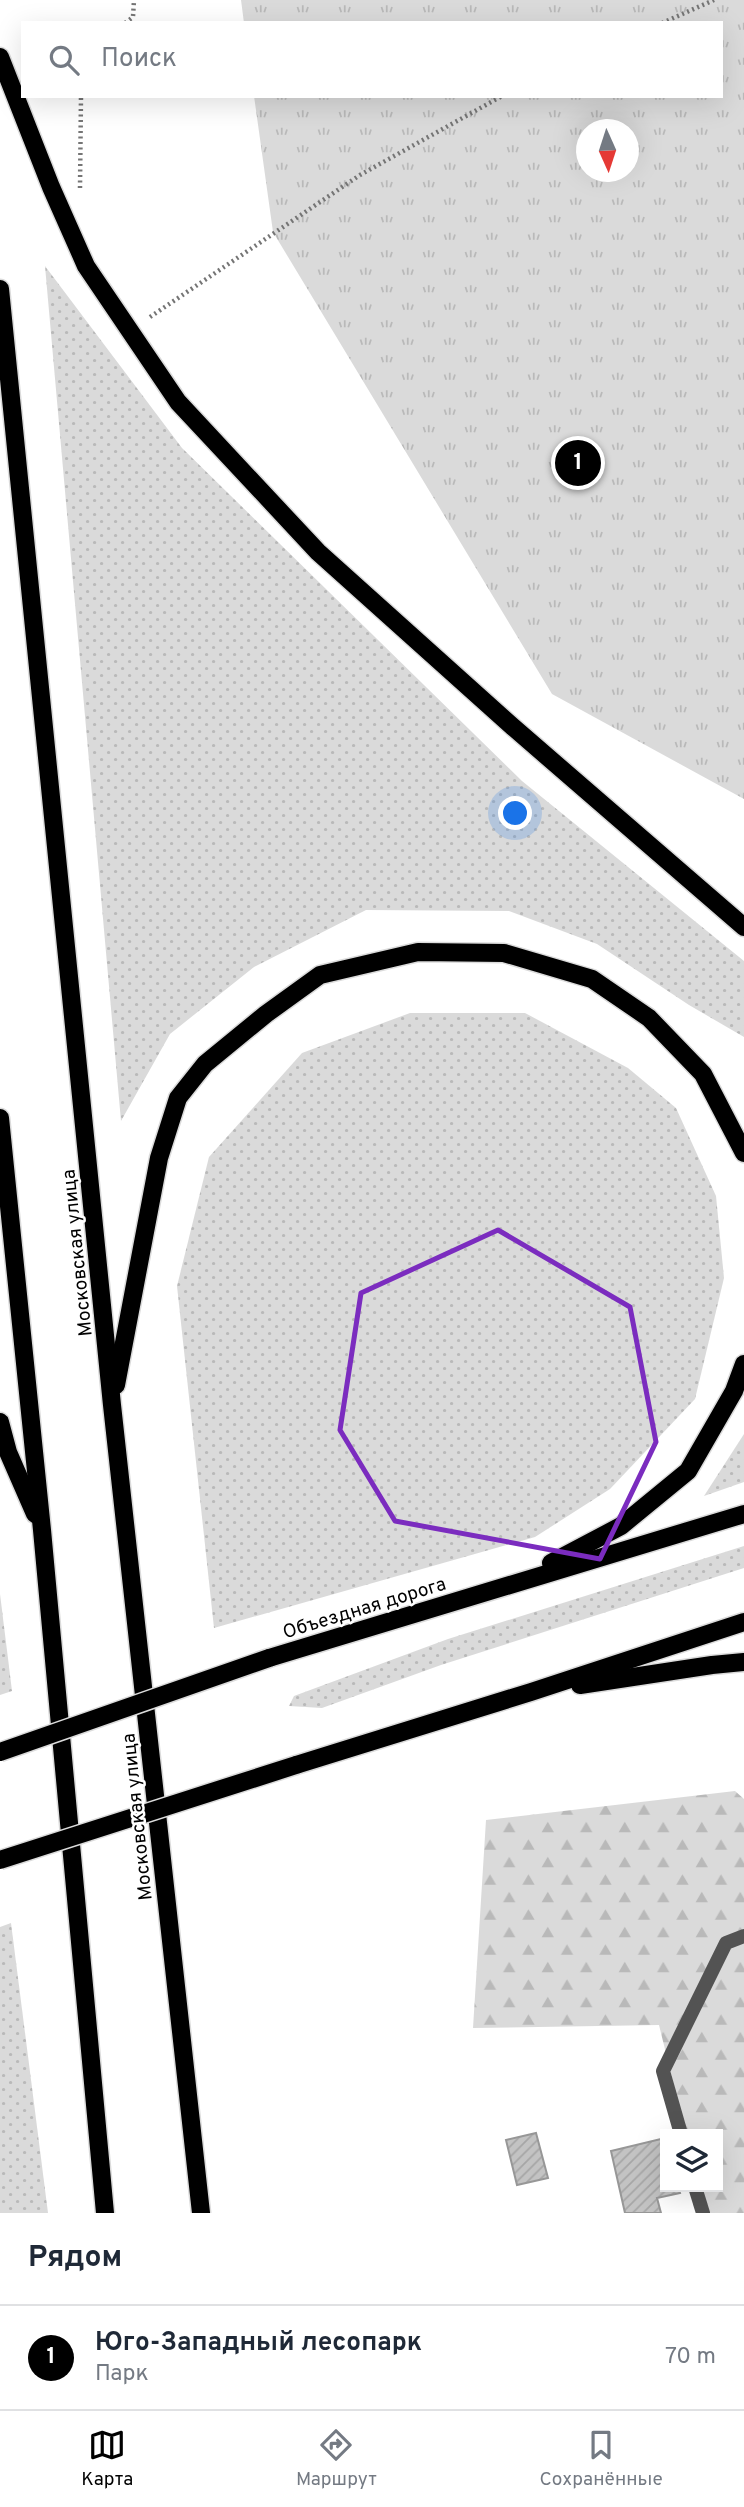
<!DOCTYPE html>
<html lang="ru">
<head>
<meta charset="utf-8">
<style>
	body { margin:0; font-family:Overpass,sans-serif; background:#f2f2f3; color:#1f2937 }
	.controls { position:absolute; right:21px; bottom:21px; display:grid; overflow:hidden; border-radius:0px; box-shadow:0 7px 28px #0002 }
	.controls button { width:63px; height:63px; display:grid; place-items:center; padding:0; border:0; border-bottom:2px solid #e0e1e3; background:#fff; color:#1f2937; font:35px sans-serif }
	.compass { position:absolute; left:576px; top:119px; width:63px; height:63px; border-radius:50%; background:#fff; box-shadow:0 7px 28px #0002; rotate:177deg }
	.you { position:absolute; left:516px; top:814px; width:24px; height:24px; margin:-18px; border:5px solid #fff; border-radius:50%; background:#1a73e8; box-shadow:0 0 0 10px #1a73e833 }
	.badge { display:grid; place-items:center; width:46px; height:46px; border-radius:50%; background:#000; color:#fff; font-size:23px; font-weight:700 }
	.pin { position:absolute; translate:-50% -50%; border:4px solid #fff; box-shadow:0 2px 7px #0006 }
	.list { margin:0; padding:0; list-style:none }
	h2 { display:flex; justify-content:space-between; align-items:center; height:91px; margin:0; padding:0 28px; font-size:30px }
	h2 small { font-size:23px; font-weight:400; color:#747a83 }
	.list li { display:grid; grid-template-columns:46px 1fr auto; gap:21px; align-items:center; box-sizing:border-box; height:105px; padding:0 28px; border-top:2px solid #e0e1e3 }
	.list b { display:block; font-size:26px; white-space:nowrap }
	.list p { margin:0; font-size:23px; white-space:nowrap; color:#747a83 }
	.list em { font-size:23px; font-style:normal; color:#747a83 }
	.icon { flex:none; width:38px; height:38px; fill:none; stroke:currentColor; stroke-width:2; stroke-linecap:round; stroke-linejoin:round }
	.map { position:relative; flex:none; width:744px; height:2213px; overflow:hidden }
	.search { position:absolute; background:#fff; box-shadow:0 7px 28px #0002; left:21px; right:21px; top:21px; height:77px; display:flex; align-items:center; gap:18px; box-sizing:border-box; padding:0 24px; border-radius:0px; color:#747a83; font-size:26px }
	.sheet { height:196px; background:#fff }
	nav { display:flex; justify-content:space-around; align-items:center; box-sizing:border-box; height:98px; border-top:2px solid #e0e1e3; background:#fff; font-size:19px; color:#747a83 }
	nav a { display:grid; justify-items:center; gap:4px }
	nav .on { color:#000 }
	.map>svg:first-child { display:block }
	.grass { fill:url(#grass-dots) }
	.forest { fill:url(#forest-firs) }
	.park { fill:url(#park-tufts); fill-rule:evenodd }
	.building { fill:url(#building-hatch); stroke:#979797; stroke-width:2 }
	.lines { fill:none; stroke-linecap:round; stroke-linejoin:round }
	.primary-casing { stroke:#dbdbdb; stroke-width:21 }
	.path { stroke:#757575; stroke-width:4.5; stroke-dasharray:2 3.5; stroke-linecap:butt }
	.lane { stroke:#535353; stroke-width:14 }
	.primary { stroke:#000; stroke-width:18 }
	.primary-bridge-casing { stroke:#dbdbdb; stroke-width:21; stroke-linecap:butt }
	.primary-bridge { stroke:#000; stroke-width:18 }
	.marked { fill:none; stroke:#7b2cbf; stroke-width:5; stroke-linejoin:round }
	.labels { text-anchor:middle; stroke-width:5; stroke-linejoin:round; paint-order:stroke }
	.street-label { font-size:19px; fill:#000; stroke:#fff }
</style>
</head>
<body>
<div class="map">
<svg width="744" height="2213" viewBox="0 0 744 2213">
	<defs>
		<pattern id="grass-dots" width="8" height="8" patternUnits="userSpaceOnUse" patternTransform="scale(1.75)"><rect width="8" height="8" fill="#dadada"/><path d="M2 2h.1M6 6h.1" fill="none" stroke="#b9b9b9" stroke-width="1.8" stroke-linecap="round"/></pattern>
		<pattern id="forest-firs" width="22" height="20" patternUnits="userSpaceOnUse" patternTransform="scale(1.75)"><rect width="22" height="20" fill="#dadada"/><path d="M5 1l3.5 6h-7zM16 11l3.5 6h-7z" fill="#b9b9b9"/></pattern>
		<pattern id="park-tufts" width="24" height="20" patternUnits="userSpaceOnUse" patternTransform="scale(1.75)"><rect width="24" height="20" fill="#dadada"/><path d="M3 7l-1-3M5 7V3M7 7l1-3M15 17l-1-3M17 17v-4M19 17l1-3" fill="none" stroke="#b9b9b9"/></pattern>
		<pattern id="building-hatch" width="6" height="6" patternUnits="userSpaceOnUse" patternTransform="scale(1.75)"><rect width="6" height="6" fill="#c3c3c3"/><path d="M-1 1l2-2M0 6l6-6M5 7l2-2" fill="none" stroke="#a6a6a6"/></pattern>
	</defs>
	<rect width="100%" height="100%" fill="#fff"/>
	<g class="grass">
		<path d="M45 266 182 448 522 781 744 961V1037L689 1005 597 944 509 911 366 910 254 967 170 1034 121 1121Z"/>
		<path d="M410 1013H525L628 1068 676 1108 716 1196 724 1278 695 1399 610 1489 535 1537 214 1628 177 1286 209 1157 302 1053Z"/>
		<path d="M744 1434V1482L704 1496Z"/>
		<path d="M744 1546V1568L441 1665 322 1708 289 1706 294 1696 448 1639Z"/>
		<path d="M0 1594 12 1691 0 1695Z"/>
		<path d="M11 1923 48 2213H0V1927Z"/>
	</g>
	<path class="forest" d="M735 1791 744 1799V2213H705L699 2187H718V2134H686L659 2025 473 2028 486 1820Z"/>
	<path class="park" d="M241 0H744V799L552 694 273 232 254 96H721V23H244ZM586 130H628V172H586Z"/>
	<g class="building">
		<path d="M536 2133 548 2178 517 2185 506 2140Z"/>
		<path d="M665 2138V2187H678L680 2193 657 2198 661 2213H625L611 2151Z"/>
	</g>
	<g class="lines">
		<g class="primary-casing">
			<g id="primary">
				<path d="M0 57 51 187 86 266 178 402 318 552 513 727 744 927"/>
				<path d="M0 289 112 1405 201 2213"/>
				<path d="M0 1118 42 1530 105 2213"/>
				<path d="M116 1385 159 1158 178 1098 205 1064 266 1014 320 975 418 952 504 953 592 979 649 1018 703 1074 744 1153"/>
				<path d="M0 1422 8 1452 35 1514"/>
				<path d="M551 1563 621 1526 688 1471 734 1391 744 1364"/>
				<path d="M269 1658 744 1514"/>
				<path d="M580 1685 712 1665 744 1662"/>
				<path d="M296 1765 531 1692 744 1622"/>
			</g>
		</g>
		<g class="path">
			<path d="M125 23 133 17 134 0"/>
			<path d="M662 23 714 0"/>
			<path d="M80 188 81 96"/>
			<path d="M150 317 360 175 502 96"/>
		</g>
		<g class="lane">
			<path d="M681 2134 663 2071 726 1943 744 1936"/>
			<path d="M695 2187 703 2213"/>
		</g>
		<use href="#primary" class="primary"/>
		<g class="primary-bridge-casing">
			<g id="primary-bridge">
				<path d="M0 1752 269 1658"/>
				<path d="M0 1860 296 1765"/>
			</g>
		</g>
		<use href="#primary-bridge" class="primary-bridge"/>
	</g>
	<path class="marked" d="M498 1230 630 1307 656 1442 600 1559 395 1521 340 1430 361 1293Z"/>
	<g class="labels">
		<g class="street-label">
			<text transform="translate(76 1253) rotate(-96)" y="7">Московская улица</text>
			<text transform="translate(364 1607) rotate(-17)" y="7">Объездная дорога</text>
			<text transform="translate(136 1817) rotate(-96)" y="7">Московская улица</text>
		</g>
	</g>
</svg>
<div class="controls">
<button><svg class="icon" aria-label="layers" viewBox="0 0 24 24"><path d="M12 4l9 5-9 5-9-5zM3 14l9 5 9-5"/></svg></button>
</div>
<svg class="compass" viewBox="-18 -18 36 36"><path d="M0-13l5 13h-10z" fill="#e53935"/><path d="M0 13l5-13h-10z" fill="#747a83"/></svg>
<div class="you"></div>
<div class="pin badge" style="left:578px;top:463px">1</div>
<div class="search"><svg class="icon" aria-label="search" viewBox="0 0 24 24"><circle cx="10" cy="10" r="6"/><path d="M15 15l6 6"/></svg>Поиск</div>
</div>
<section class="sheet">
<h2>Рядом<small></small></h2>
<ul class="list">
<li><span class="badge">1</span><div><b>Юго-Западный лесопарк</b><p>Парк</p></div><em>70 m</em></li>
</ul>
</section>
<nav>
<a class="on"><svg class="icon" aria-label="map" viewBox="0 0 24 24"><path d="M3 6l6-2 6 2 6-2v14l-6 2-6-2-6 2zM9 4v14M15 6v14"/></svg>Карта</a>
<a><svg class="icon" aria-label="directions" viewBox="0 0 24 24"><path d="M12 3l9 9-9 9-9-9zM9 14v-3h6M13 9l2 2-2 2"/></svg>Маршрут</a>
<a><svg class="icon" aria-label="saved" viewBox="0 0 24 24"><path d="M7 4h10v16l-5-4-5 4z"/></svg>Сохранённые</a>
</nav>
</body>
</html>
